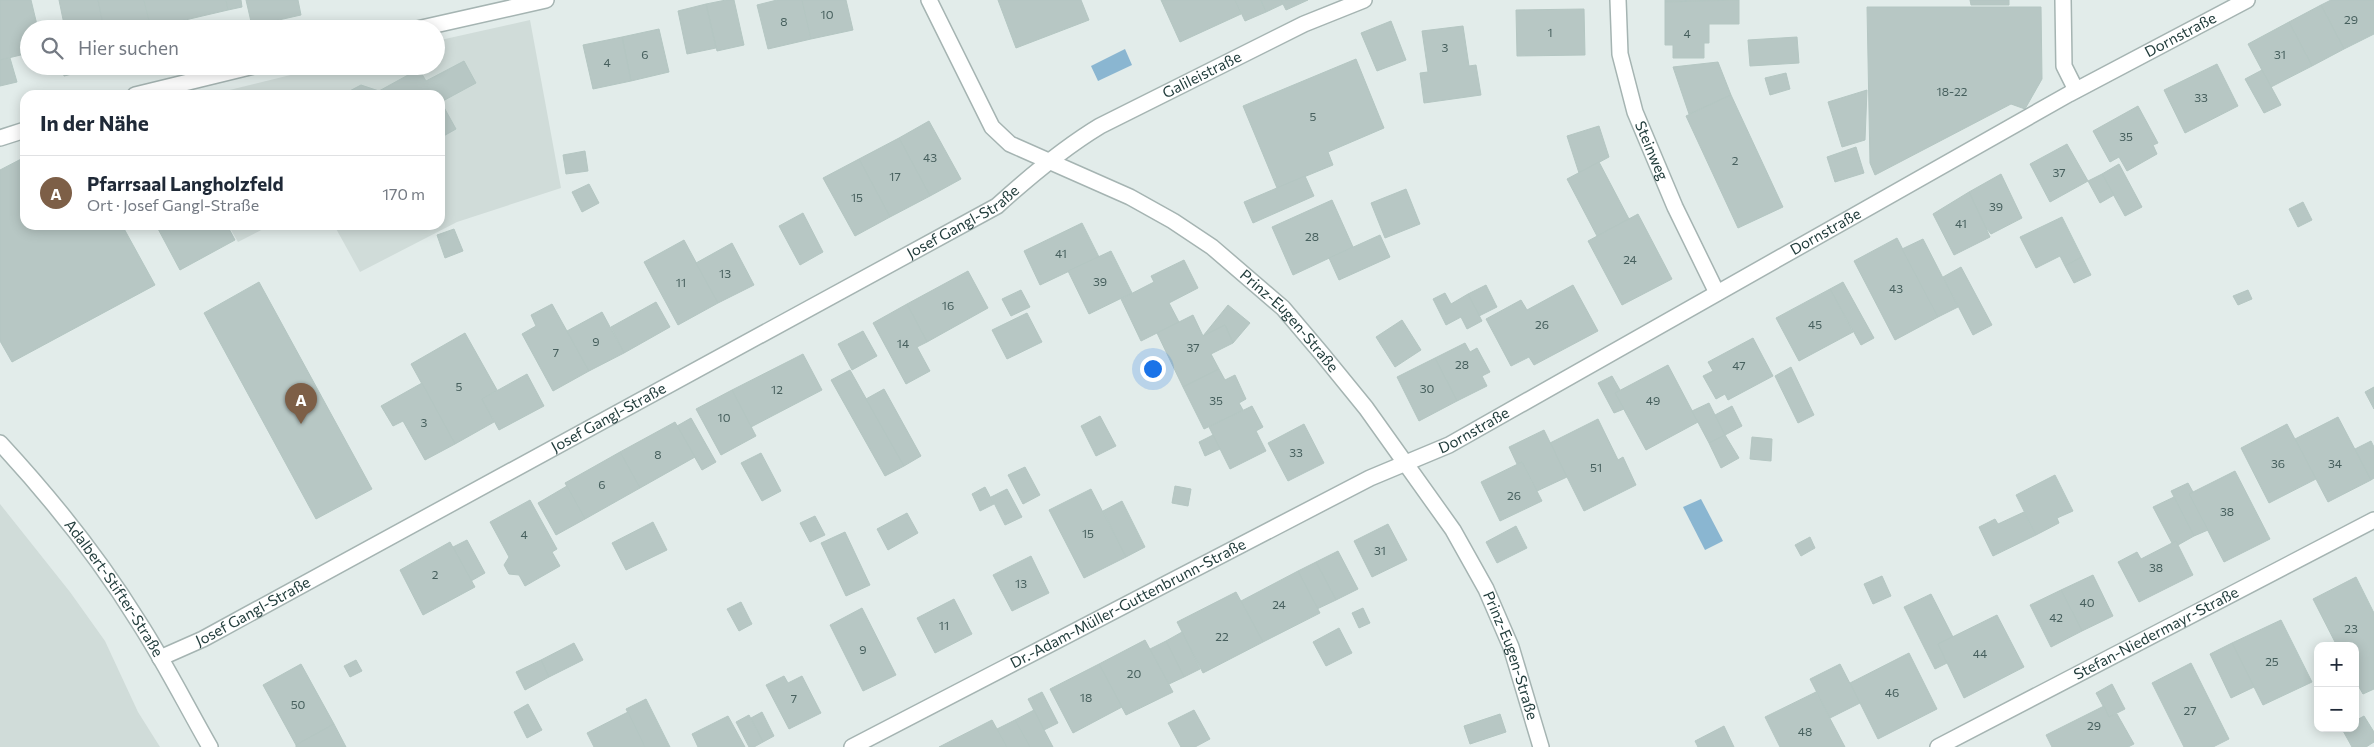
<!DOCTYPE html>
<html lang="de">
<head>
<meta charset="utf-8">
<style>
	body { margin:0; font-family:Commissioner,sans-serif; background:#f2f2f3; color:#1f2937 }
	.controls { position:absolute; right:15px; bottom:15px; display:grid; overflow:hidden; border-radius:10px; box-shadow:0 2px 12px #0003 }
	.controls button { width:45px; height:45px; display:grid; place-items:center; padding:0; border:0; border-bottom:1px solid #e0e1e3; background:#fff; color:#1f2937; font:25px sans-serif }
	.you { position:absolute; left:1152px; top:368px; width:18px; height:18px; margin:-12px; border:4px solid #fff; border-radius:50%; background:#1a73e8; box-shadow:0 0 0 8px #1a73e833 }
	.badge { display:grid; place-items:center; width:32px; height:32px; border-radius:50%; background:#7d5f47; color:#fff; font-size:16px; font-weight:700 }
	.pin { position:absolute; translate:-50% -41px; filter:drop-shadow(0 1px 2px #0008) }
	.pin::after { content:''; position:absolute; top:26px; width:18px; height:15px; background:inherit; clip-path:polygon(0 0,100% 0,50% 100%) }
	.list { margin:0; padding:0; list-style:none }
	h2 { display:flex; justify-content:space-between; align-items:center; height:65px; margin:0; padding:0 20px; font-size:21px }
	h2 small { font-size:16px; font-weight:400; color:#747a83 }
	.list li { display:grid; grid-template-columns:32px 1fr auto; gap:15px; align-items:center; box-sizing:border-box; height:75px; padding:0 20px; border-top:1px solid #e0e1e3 }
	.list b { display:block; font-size:19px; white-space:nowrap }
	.list p { margin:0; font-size:16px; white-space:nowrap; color:#747a83 }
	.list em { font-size:16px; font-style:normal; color:#747a83 }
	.icon { flex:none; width:28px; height:28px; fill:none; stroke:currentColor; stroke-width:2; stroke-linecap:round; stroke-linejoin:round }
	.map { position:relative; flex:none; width:2374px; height:747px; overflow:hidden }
	.search { position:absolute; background:#fff; box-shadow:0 2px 12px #0003; left:20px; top:20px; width:425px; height:55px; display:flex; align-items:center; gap:12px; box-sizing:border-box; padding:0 18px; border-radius:28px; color:#747a83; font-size:19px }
	.panel { position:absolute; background:#fff; box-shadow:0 2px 12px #0003; left:20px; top:90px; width:425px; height:140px; border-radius:15px }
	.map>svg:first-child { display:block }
	.built { fill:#d0dcd9 }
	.water { fill:#8ab6d1 }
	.building { fill:#b7c7c4; stroke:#b4c6c2 }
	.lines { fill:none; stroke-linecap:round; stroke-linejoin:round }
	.minor-casing { stroke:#a5b4b2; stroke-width:18 }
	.minor { stroke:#fff; stroke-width:15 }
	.labels { text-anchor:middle; stroke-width:4.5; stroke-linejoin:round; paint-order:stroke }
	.number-label { font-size:12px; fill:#47605e }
	.street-label { font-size:15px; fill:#223d3c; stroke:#f2f9f7 }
</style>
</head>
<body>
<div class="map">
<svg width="2374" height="747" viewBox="0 0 2374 747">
	<rect width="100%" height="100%" fill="#e2ecea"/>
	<g class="built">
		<path d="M530 20 561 188 457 222 360 272 334 225H440V95H209L327 66H436V41Z"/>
		<path d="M228 225H271L238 242Z"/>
		<path d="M0 504 70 592 105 641 138 712 160 747H0Z"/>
	</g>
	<g class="water">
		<path d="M1125 49 1132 65 1098 81 1091 66Z"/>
		<path d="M1701 499 1723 541 1705 550 1683 507Z"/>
	</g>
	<g class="building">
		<path d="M0 0H31L38 29H29V53L0 60Z"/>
		<path d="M59 0H98L104 29H65Z"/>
		<path d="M98 0H144L151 28 104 29Z"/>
		<path d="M144 0H226L228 10 151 28Z"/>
		<path d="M226 0H241L242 7 228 10Z"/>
		<path d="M246 0H298L301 15 252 26Z"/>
		<path d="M726 0H734L744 45 717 51 706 4Z"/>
		<path d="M777 0H802L811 39 768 49 757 5Z"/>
		<path d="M802 0H846L853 30 811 39Z"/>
		<path d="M998 0H1081L1089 20 1016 48Z"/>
		<path d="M1161 0H1235L1241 14 1180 42Z"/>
		<path d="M1235 0H1261L1266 12 1245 21Z"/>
		<path d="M1261 0H1281L1283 4 1266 12Z"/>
		<path d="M1281 0H1308L1286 10Z"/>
		<path d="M1665 0H1739L1665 2Z"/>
		<path d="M1739 0V24H1709V43H1704V58H1673V45H1665V2Z"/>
		<path d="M1970 0H2009V5H1971Z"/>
		<path d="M2331 0H2374V34L2344 49 2321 5Z"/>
		<path d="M706 4 716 48 687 54 678 11Z"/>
		<path d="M2321 5 2344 49 2312 66 2289 22Z"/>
		<path d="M1867 7H2041L2042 79 2025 109 2011 104 1875 175 1870 163Z"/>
		<path d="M1584 9 1585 55 1517 56 1516 10Z"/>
		<path d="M1391 21 1406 60 1377 71 1361 33Z"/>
		<path d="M2289 22 2312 66 2271 87 2248 44Z"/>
		<path d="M1463 26 1469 66 1476 65 1481 95 1424 103 1420 73 1428 72 1422 31Z"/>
		<path d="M659 29 669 72 631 81 622 37Z"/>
		<path d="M622 37 631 81 593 89 583 45Z"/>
		<path d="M1797 37 1799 63 1750 66 1748 40Z"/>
		<path d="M10 58 17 82 0 86V60Z"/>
		<path d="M1356 59 1384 128 1328 152 1333 165 1277 188 1243 106Z"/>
		<path d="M464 61 476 83 441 102 456 129 440 138V95H342L361 85 379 91 419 69 426 81Z"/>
		<path d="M1718 62 1731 95 1689 114 1673 67Z"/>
		<path d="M2217 64 2238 106 2185 133 2164 90Z"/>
		<path d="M62 66H83L84 71 64 76Z"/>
		<path d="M2262 70 2281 105 2264 113 2245 79Z"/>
		<path d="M1786 73 1790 89 1770 95 1765 78Z"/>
		<path d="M1867 90 1865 140 1842 147 1828 102Z"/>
		<path d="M1731 95 1783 207 1738 228 1686 116Z"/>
		<path d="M2138 106 2158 143 2153 145 2157 154 2127 171 2119 157 2110 162 2093 131Z"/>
		<path d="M929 121 961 179 930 196 899 138Z"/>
		<path d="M1599 126 1609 157 1579 173 1567 136Z"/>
		<path d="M899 138 930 196 890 217 859 159Z"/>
		<path d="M2067 144 2088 181 2050 202 2030 164Z"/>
		<path d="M1856 147 1864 173 1835 182 1827 157Z"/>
		<path d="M585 151 588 171 566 174 563 155Z"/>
		<path d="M25 157V225H122L155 285 12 362 0 341V170Z"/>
		<path d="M859 159 890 217 855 236 823 178Z"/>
		<path d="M1599 162 1629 219 1597 236 1567 179Z"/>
		<path d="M2119 164 2142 207 2125 216 2102 174Z"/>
		<path d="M2001 174 2022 218 1991 234 1986 228 1969 192Z"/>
		<path d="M2102 174 2114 195 2100 203 2088 181Z"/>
		<path d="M1305 176 1314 196 1253 223 1244 202Z"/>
		<path d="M589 184 599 203 582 212 572 192Z"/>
		<path d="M1406 189 1420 224 1385 238 1371 203Z"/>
		<path d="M1969 192 1990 237 1954 255 1933 214Z"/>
		<path d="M1332 200 1353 247 1293 275 1272 227Z"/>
		<path d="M2303 202 2312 220 2298 227 2289 209Z"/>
		<path d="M803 213 823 252 800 265 779 226Z"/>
		<path d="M1638 214 1672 279 1622 305 1588 241Z"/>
		<path d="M2062 217 2082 257 2065 266 2060 256 2036 268 2020 237Z"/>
		<path d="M1082 223 1099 257 1040 285 1024 251Z"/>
		<path d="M156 225H227L235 240 180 270Z"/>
		<path d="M454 229 463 251 445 258 437 235Z"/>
		<path d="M1380 235 1390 257 1339 280 1329 258Z"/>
		<path d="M1897 238 1938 317 1895 340 1854 261Z"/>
		<path d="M1923 239 1958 307 1938 317 1902 249Z"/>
		<path d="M684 240 718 303 678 325 644 262Z"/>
		<path d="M732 243 754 285 718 303 696 263Z"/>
		<path d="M1111 251 1132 293 1089 314 1068 271Z"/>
		<path d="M2082 257 2091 275 2074 283 2065 266Z"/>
		<path d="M1184 260 1198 288 1169 303 1179 322 1141 341 1121 299 1154 282 1151 276Z"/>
		<path d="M1961 267 1992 325 1973 335 1943 277Z"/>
		<path d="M968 271 988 308 927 342 907 304Z"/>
		<path d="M259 282 372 489 316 519 204 313Z"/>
		<path d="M1843 282 1874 338 1861 345 1830 289Z"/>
		<path d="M1486 285 1497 307 1479 316 1468 294Z"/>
		<path d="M1573 285 1598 331 1534 365 1529 357 1511 366 1486 319 1521 300 1527 310Z"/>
		<path d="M1830 289 1853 332 1799 361 1776 318Z"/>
		<path d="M1021 290 1030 307 1011 316 1002 299Z"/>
		<path d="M2248 290 2252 299 2238 305 2233 296Z"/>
		<path d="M1445 293 1451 304 1468 294 1482 321 1467 329 1461 317 1446 325 1433 299Z"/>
		<path d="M656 302 670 327 624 353 611 327Z"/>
		<path d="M552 304 589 371 553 391 522 334 536 326 531 315Z"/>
		<path d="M907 304 927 342 917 347 930 371 906 384 873 323Z"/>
		<path d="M1228 305 1250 323 1233 343 1225 325 1203 336Z"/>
		<path d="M602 312 624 353 589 371 567 331Z"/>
		<path d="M1027 313 1042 342 1007 359 992 330Z"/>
		<path d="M1193 315 1203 336 1225 325 1233 343 1211 354 1219 369 1183 387 1157 333Z"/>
		<path d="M1402 320 1421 350 1395 367 1376 337Z"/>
		<path d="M863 331 877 356 852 370 838 344Z"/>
		<path d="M465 333 497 390 482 399 494 422 455 444 411 364Z"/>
		<path d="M1753 338 1773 376 1728 400 1725 394 1716 399 1703 376 1713 371 1708 362Z"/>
		<path d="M1465 343 1470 352 1477 348 1490 372 1482 376 1487 386 1457 401 1435 358Z"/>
		<path d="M803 354 822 390 751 427 732 390Z"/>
		<path d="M1435 358 1457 401 1419 421 1397 377Z"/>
		<path d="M1668 365 1698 422 1646 450 1615 393Z"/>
		<path d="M1791 367 1814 415 1798 423 1775 376Z"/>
		<path d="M1219 369 1225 380 1235 375 1246 399 1239 403 1243 410 1204 429 1183 387Z"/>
		<path d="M850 370 904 466 885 476 831 380Z"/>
		<path d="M527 374 544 406 499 430 482 399Z"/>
		<path d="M1612 376 1620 390 1615 393 1624 409 1614 413 1598 383Z"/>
		<path d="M422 383 455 444 425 460 403 421 393 426 381 406Z"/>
		<path d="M2374 387V409L2365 392Z"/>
		<path d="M884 389 921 456 904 466 866 399Z"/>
		<path d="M732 390 756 436 721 455 696 409Z"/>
		<path d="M1709 403 1725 435 1709 443 1692 411Z"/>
		<path d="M1252 406 1263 427 1256 431 1266 451 1230 469 1209 427Z"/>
		<path d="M1732 406 1742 426 1725 435 1715 415Z"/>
		<path d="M1100 416 1116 446 1096 456 1081 426Z"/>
		<path d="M2338 417 2371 480 2328 502 2295 439Z"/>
		<path d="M691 418 716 462 702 470 677 426Z"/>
		<path d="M1598 419 1618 460 1623 457 1636 485 1584 511 1550 443Z"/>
		<path d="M675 422 695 457 640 488 620 452Z"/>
		<path d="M1304 424 1324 463 1288 481 1268 443Z"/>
		<path d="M2287 424 2316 479 2269 503 2241 448Z"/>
		<path d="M1544 430 1567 477 1537 491 1522 462 1517 464 1509 447Z"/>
		<path d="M1213 435 1220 449 1205 456 1199 442Z"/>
		<path d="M1725 435 1739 458 1721 468 1709 443Z"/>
		<path d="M1752 437 1772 439 1771 461 1750 459Z"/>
		<path d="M2371 441 2374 447V478L2371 480 2355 449Z"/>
		<path d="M620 452 640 488 585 519 565 483Z"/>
		<path d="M761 453 781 491 762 501 741 463Z"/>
		<path d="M1522 462 1542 501 1500 521 1481 482Z"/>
		<path d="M1025 467 1040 495 1023 504 1008 475Z"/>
		<path d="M2235 471 2270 539 2224 562 2189 494Z"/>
		<path d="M2055 475 2073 511 2057 518 2059 523 2036 535 2016 495Z"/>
		<path d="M2188 483 2193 492 2189 494 2208 530 2194 536 2171 491Z"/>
		<path d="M567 486 585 519 556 535 538 503Z"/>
		<path d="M1175 486 1191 489 1188 506 1172 503Z"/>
		<path d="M985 487 994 504 980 511 972 494Z"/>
		<path d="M1007 489 1022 517 1005 525 991 497Z"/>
		<path d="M1091 489 1126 557 1084 578 1049 510Z"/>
		<path d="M2174 497 2194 536 2178 545 2176 541 2172 543 2153 507Z"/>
		<path d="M530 500 557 549 552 552 560 566 525 586 519 575 509 574 504 565 509 557 490 522Z"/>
		<path d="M1122 501 1145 547 1126 557 1103 511Z"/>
		<path d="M2024 512 2036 535 1993 556 1979 527 1995 519 1998 524Z"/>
		<path d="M907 513 918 533 888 550 877 529Z"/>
		<path d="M815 516 825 535 810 542 800 523Z"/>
		<path d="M653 522 667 550 626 570 612 543Z"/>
		<path d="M1388 524 1407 560 1372 577 1354 541Z"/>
		<path d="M1516 526 1527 548 1497 563 1486 542Z"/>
		<path d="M845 532 870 585 846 596 821 543Z"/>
		<path d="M1810 537 1815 548 1801 556 1795 545Z"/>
		<path d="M467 540 485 573 471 581 453 547Z"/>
		<path d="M2176 541 2193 575 2139 602 2118 562 2137 552 2141 559Z"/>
		<path d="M450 542 475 587 423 615 400 570Z"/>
		<path d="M1338 551 1358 589 1336 600 1316 562Z"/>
		<path d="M1031 556 1049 593 1012 611 993 575Z"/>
		<path d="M1316 562 1336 600 1317 609 1298 571Z"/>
		<path d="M1298 571 1320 613 1263 642 1241 601Z"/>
		<path d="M2093 575 2113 616 2082 631 2061 590Z"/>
		<path d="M1882 576 1891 596 1873 604 1864 584Z"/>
		<path d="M2356 577 2374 613V689L2363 694 2355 680V646H2337L2313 599Z"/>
		<path d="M2061 590 2082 631 2051 647 2030 605Z"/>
		<path d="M1236 592 1263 642 1203 673 1177 622Z"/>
		<path d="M1931 594 1953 637 1938 644 1947 663 1935 669 1904 607Z"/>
		<path d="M954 599 972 634 935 653 917 618Z"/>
		<path d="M741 602 752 624 739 631 727 609Z"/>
		<path d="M862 608 896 675 863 691 830 625Z"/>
		<path d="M1363 608 1370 623 1359 628 1352 613Z"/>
		<path d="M1997 615 2024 667 1964 698 1938 644Z"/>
		<path d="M2281 620 2312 682 2263 705 2232 643Z"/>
		<path d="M1339 628 1352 653 1326 666 1313 642Z"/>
		<path d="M1182 632 1200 669 1184 677 1166 641Z"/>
		<path d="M1145 640 1173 692 1126 715 1099 664Z"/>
		<path d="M1166 641 1184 677 1169 684 1150 649Z"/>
		<path d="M574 643 583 660 549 677 541 660Z"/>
		<path d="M2232 643 2254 687 2231 698 2210 654Z"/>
		<path d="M1909 653 1937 709 1878 739 1850 683Z"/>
		<path d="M356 660 362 671 350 677 344 666Z"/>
		<path d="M541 660 549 677 525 690 516 672Z"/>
		<path d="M2191 663 2229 739 2213 747H2184L2152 683Z"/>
		<path d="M301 664 334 724 296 745 263 685Z"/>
		<path d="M1099 664 1122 707 1073 733 1050 689Z"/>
		<path d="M1840 664 1860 703 1830 718 1810 679Z"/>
		<path d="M784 676 788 683 802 676 821 713 789 729 766 685Z"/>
		<path d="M2112 684 2125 709 2109 717 2096 693Z"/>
		<path d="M1042 692 1058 723 1044 730 1028 699Z"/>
		<path d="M1816 692 1845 747H1780L1765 717Z"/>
		<path d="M646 699 670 747H645L626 709Z"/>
		<path d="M528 704 542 730 527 738 514 712Z"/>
		<path d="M2104 706 2109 717 2117 714 2134 744 2128 747H2052L2046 735Z"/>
		<path d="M1034 710 1044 730 1053 747H1030L1015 720Z"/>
		<path d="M1194 710 1210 739 1195 747H1181L1168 723Z"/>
		<path d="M628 712 645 747H594L587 733Z"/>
		<path d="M762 712 774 736 763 742 751 718Z"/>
		<path d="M1500 714 1506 732 1470 744 1464 726Z"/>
		<path d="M749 715 763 742 754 747H749L736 722Z"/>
		<path d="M728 716 745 747H698L692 734Z"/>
		<path d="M2364 716 2374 732V742L2366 747H2352L2342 729 2355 728V721Z"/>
		<path d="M992 720 1007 747H939Z"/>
		<path d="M1015 720 1030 747H1007L997 729Z"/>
		<path d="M334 724 346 747H296V745Z"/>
		<path d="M1724 726 1734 747H1698L1695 741Z"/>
	</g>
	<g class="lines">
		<g class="minor-casing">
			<g id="minor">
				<path id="s1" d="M929 0 992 127 1010 144 1130 197 1173 221 1212 247 1283 308 1322 354 1366 408 1453 530 1486 589 1511 647 1541 747"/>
				<path id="s2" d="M1618 0 1620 54 1635 112 1675 207 1717 293"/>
				<path d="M2063 0 2064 66 2076 90"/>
				<path d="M417 29 546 0"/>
				<path d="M135 95 254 66"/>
				<path d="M0 138 25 130"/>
				<path id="s3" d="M0 443C50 497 99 558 138 621 164 661 186 705 210 747"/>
				<path id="s4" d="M160 658 203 639 997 206C1030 176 1062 149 1100 126L1304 24 1364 0"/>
				<path id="s5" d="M852 747 1370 478 1449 445 2069 94 2247 0"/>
				<path id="s6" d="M1938 747 2374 520"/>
			</g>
		</g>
		<use href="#minor" class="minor"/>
	</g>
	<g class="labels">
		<g class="number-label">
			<text x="827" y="19">10</text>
			<text x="2351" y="24">29</text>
			<text x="784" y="26">8</text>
			<text x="1550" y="37">1</text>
			<text x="1687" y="38">4</text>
			<text x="1445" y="52">3</text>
			<text x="645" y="59">6</text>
			<text x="2280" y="59">31</text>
			<text x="607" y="67">4</text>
			<text x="1952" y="96">18-22</text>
			<text x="2201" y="102">33</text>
			<text x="1313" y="121">5</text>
			<text x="2126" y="141">35</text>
			<text x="930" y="162">43</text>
			<text x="1735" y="165">2</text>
			<text x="2059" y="177">37</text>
			<text x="895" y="181">17</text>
			<text x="857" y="202">15</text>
			<text x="1996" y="211">39</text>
			<text x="1961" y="228">41</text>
			<text x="1312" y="241">28</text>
			<text x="1061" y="258">41</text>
			<text x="1630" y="264">24</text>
			<text x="725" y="278">13</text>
			<text x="1100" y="286">39</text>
			<text x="681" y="287">11</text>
			<text x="1896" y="293">43</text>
			<text x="948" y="310">16</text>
			<text x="1542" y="329">26</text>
			<text x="1815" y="329">45</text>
			<text x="596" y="346">9</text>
			<text x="903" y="348">14</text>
			<text x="1193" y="352">37</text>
			<text x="556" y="357">7</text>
			<text x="1462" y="369">28</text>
			<text x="1739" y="370">47</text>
			<text x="459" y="391">5</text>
			<text x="1427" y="393">30</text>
			<text x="777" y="394">12</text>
			<text x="1216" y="405">35</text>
			<text x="1653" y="405">49</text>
			<text x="724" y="422">10</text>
			<text x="424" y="427">3</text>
			<text x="1296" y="457">33</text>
			<text x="658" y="459">8</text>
			<text x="2278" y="468">36</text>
			<text x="2335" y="468">34</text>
			<text x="1596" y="472">51</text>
			<text x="602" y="489">6</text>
			<text x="1514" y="500">26</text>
			<text x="2227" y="516">38</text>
			<text x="1088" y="538">15</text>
			<text x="524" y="539">4</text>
			<text x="1380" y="555">31</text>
			<text x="2156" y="572">38</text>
			<text x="435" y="579">2</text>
			<text x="1021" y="588">13</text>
			<text x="2087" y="607">40</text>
			<text x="1279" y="609">24</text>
			<text x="2056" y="622">42</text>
			<text x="944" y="630">11</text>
			<text x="2351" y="633">23</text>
			<text x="1222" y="641">22</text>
			<text x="863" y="654">9</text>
			<text x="1980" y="658">44</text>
			<text x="2272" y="666">25</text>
			<text x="1134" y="678">20</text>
			<text x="1892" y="697">46</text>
			<text x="1086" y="702">18</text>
			<text x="794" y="703">7</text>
			<text x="298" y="709">50</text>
			<text x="2190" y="715">27</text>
			<text x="2094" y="730">29</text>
			<text x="1805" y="736">48</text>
		</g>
		<g class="street-label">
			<text dy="5" stroke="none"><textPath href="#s5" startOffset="1508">Dornstraße</textPath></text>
			<text dy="5" stroke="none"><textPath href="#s4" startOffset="1196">Galileistraße</textPath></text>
			<text dy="5" stroke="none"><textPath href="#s2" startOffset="156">Steinweg</textPath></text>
			<text dy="5" stroke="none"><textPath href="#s4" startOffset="914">Josef Gangl-Straße</textPath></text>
			<text dy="5" stroke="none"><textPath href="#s5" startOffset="1102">Dornstraße</textPath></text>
			<text dy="5" stroke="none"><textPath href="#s1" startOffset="501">Prinz-Eugen-Straße</textPath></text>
			<text dy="5" stroke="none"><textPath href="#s4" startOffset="509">Josef Gangl-Straße</textPath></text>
			<text dy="5" stroke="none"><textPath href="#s5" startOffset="698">Dornstraße</textPath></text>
			<text dy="5" stroke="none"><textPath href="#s3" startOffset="185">Adalbert-Stifter-Straße</textPath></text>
			<text dy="5" stroke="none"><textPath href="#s5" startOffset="311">Dr.-Adam-Müller-Guttenbrunn-Straße</textPath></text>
			<text dy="5" stroke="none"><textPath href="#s4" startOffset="104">Josef Gangl-Straße</textPath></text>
			<text dy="5" stroke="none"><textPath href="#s6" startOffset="246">Stefan-Niedermayr-Straße</textPath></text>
			<text dy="5" stroke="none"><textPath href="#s1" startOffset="906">Prinz-Eugen-Straße</textPath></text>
		</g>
	</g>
</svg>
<div class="controls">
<button>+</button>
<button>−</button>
</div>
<div class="you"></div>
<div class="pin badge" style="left:301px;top:424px">A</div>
<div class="search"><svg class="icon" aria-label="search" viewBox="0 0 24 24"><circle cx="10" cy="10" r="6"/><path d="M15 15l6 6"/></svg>Hier suchen</div>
<section class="panel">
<h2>In der Nähe<small></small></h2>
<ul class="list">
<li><span class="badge">A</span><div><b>Pfarrsaal Langholzfeld</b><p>Ort · Josef Gangl-Straße</p></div><em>170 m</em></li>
</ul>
</section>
</div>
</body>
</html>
